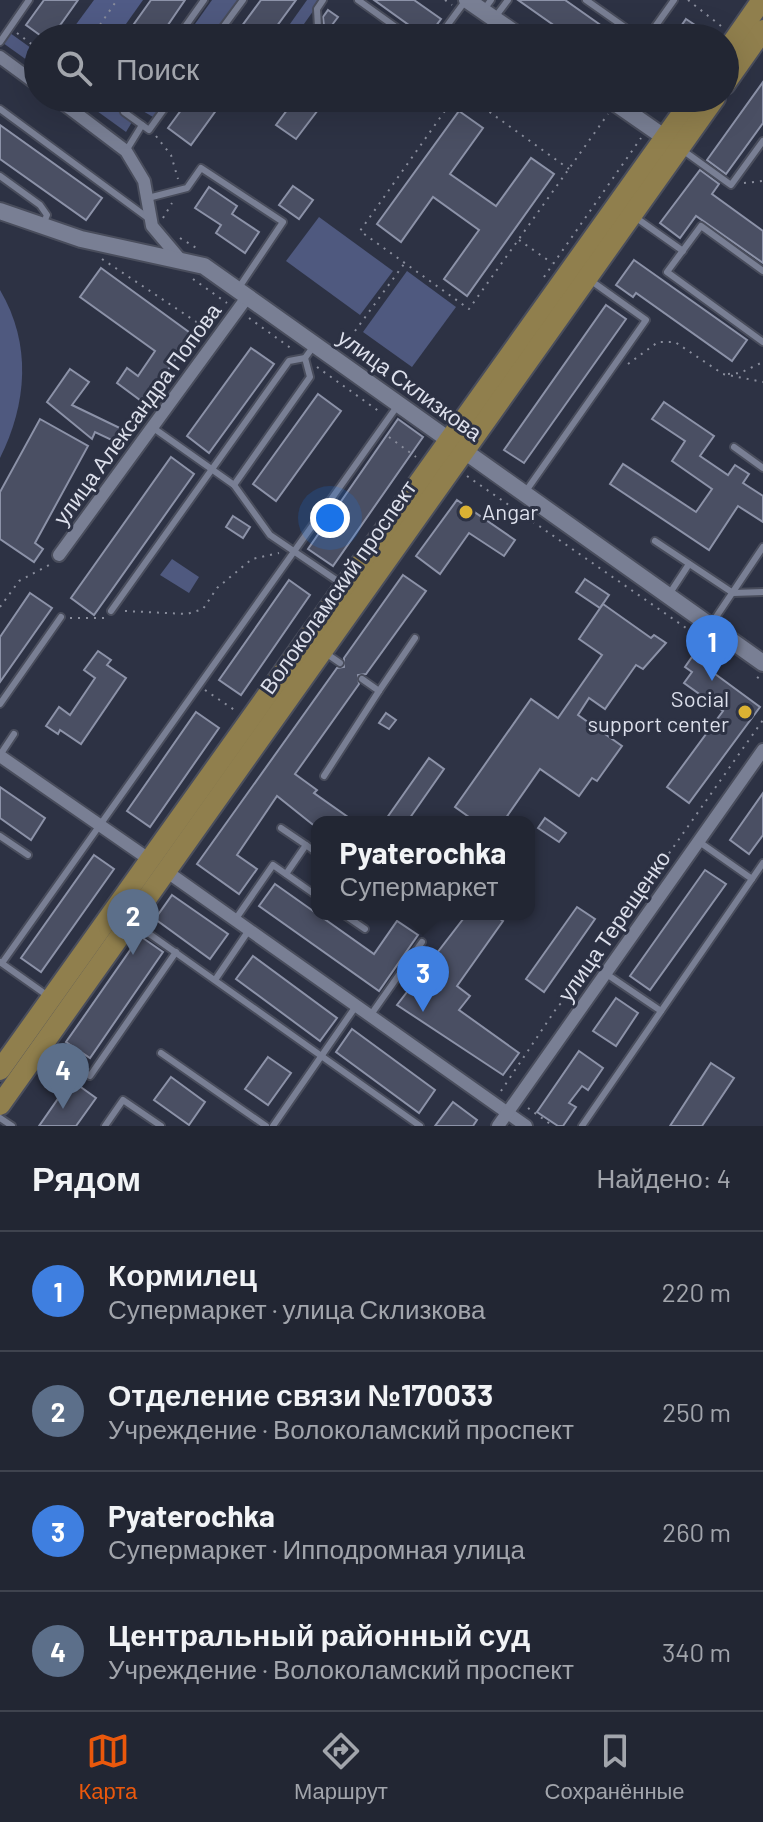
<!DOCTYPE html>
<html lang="ru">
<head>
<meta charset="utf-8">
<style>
	body { margin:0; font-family:Barlow,sans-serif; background:#2e323f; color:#f1f3f6 }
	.you { position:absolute; left:330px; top:518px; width:28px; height:28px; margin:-20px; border:6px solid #fff; border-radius:50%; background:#1a73e8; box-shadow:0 0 0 12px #1a73e833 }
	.badge { display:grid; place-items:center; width:52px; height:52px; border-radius:50%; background:#ea580c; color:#fff; font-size:26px; font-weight:700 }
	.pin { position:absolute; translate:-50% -66px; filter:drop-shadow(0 2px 4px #0008) }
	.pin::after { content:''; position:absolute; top:42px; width:28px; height:24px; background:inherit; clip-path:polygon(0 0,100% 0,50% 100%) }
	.popup { position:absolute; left:311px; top:816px; width:224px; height:104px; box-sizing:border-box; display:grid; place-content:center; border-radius:16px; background:#222633; filter:drop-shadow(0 2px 6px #0005); font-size:26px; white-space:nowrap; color:#a2a5ac }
	.popup b { font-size:30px; color:#f1f3f6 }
	.popup::after { content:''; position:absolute; left:50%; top:100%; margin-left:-16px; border:16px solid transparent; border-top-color:#222633 }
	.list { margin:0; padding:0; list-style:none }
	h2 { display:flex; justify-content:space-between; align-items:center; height:104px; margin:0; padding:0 32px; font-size:34px }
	h2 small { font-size:26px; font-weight:400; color:#a2a5ac }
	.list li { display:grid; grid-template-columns:52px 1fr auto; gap:24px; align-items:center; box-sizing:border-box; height:120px; padding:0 32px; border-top:2px solid #3f434e }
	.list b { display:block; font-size:30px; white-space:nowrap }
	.list p { margin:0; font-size:26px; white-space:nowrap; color:#a2a5ac }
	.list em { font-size:26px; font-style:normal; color:#a2a5ac }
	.icon { flex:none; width:44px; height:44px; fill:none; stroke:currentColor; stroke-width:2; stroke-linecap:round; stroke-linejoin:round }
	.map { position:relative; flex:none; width:763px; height:1126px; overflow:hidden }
	.search { position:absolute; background:#222633; box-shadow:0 8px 32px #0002; left:24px; right:24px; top:24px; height:88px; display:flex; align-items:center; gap:20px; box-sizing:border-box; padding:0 28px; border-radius:44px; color:#a2a5ac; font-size:30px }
	.sheet { height:584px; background:#222633 }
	nav { display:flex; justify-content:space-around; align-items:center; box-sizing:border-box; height:112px; border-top:2px solid #3f434e; background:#222633; font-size:22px; color:#a2a5ac }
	nav a { display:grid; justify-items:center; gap:4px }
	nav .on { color:#ea580c }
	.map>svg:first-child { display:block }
	.green { fill:#4f597f }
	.forest { fill:#505b86 }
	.building { fill:#4a4f63; stroke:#8c92a8; stroke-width:2 }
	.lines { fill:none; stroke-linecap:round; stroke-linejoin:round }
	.service-casing { stroke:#494d5c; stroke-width:10 }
	.minor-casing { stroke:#494d5c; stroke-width:16 }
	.tertiary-casing { stroke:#494d5c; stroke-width:20 }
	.primary-casing { stroke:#494d5c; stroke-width:24 }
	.path { stroke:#898d9c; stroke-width:2; stroke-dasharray:2 6; stroke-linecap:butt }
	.service { stroke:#797f94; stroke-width:6 }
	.minor { stroke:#797f94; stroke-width:12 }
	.tertiary { stroke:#797f94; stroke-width:16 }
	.primary { stroke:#907f4d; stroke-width:20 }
	.poi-dot { fill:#dcb233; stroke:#2d3244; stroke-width:3 }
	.labels { text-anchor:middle; stroke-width:6; stroke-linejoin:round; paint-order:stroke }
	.street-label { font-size:22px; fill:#dcdfeb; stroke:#2d3244 }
	.poi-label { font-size:22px; fill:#dcdfeb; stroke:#2d3244; text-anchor:start }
</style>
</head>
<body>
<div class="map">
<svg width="763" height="1126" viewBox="0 0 763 1126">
	<rect width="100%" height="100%" fill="#2d3244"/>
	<g class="green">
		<path d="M212 0H238L210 38H185Z"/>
		<path d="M307 0H321L294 38H280Z"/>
		<path d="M10 33 38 53V68L3 43Z"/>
		<path d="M79 98H100L132 122 126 132Z"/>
		<path d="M143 98H167L153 117 136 107Z"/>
		<path d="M319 217 393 271 360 315 286 261Z"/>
		<path d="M407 271 456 307 412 367 363 332Z"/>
		<path d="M0 290C32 344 27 404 0 458Z"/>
		<path d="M172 559 199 577 189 593 160 575Z"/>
	</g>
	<path class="forest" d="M94 0H143L116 38H66Z"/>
	<g class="building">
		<path d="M44 0H78L51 38H44L26 25Z"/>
		<path d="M151 0H185L159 38H124Z"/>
		<path d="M261 0H296L268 38H233Z"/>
		<path d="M374 0H414L441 19 427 38Z"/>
		<path d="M518 0H565L619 38H572Z"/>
		<path d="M328 10 338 17 329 29 324 26 323 17Z"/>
		<path d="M686 19 704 31 699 38H673Z"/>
		<path d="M763 82V123L726 174 707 160Z"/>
		<path d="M190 98H225L191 145 168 128Z"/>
		<path d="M296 98H327L296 139 276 125Z"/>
		<path d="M459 111 483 128 450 174 496 206 531 158 554 174 467 296 444 279 479 230 433 197 401 242 377 224Z"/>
		<path d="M0 125 102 198 86 220 0 159Z"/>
		<path d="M700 170 719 184 712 194 763 231V263L696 216 680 238 660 223Z"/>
		<path d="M293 186 313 200 299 219 279 205Z"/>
		<path d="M209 187 237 206 232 214 259 232 245 253 216 233 221 225 195 208Z"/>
		<path d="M634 260 747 340 732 361 636 293 633 297 616 285Z"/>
		<path d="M101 268 193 335 144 403 117 383 127 368 138 376 155 351 80 297Z"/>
		<path d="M606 305 626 319 524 463 504 450Z"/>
		<path d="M251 348 274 364 209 453 187 436Z"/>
		<path d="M70 369 89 382 72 405 126 431 120 444 95 432 92 439 47 402Z"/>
		<path d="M318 394 341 411 276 501 253 484Z"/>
		<path d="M664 402 714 436 700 456 728 475 735 465 749 474 743 483 763 496V522L738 506 709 550 610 484 623 464 696 512 712 489 672 461 685 441 652 419Z"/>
		<path d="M40 419 88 446 35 543 43 549 34 562 0 539V492Z"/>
		<path d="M398 419 423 437 333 566 308 549Z"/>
		<path d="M171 457 194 474 94 615 71 598Z"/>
		<path d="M457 500 515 540 504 556 469 533 440 574 416 556Z"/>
		<path d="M233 516 250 527 243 538 226 527Z"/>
		<path d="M403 575 426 591 366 674 358 675 359 684 295 774 317 790 314 793 355 822H317V828L277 796 237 855 257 869 239 894 197 864 337 668 344 667V658Z"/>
		<path d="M585 579 609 595 600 608 576 592Z"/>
		<path d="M289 580 310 595 241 695 219 680Z"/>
		<path d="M30 593 52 608 0 682V637Z"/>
		<path d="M603 604 651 638 654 635 666 643 643 669 636 665 605 709 589 698 578 715 622 746 597 781 592 778 579 796 540 769 503 822H476L455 807 531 699 558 718 602 655 579 639Z"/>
		<path d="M98 651 111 660 107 665 126 678 81 744 60 730 58 734 46 726 59 707 70 715 95 678 84 670Z"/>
		<path d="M692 657 760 707 689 803 667 787 723 711 684 683 692 672 685 667Z"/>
		<path d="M196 712 219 728 150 827 127 811Z"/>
		<path d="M386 713 396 720 389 729 379 723Z"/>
		<path d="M429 758 444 769 407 822H384Z"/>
		<path d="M0 787 45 818 31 840 0 818Z"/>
		<path d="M763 793V835L749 854 730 840Z"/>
		<path d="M545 818 566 833 559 842 538 828Z"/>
		<path d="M94 855 114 869 41 972 21 958Z"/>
		<path d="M705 870 726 884 650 990 630 976Z"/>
		<path d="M275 884 374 954 397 921 418 935 379 991 259 906Z"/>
		<path d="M172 895 228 934 210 959 155 919Z"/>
		<path d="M577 907 595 919 544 992 526 979Z"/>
		<path d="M467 914H492L503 921 457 986 470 996 459 1010 519 1053 503 1075 397 1005Z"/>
		<path d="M140 936 163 952 90 1058 66 1042Z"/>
		<path d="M253 956 337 1018 320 1041 236 979Z"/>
		<path d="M616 998 638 1013 616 1046 593 1031Z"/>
		<path d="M352 1029 435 1090 419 1113 336 1052Z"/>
		<path d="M579 1051 603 1068 588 1090 582 1086 569 1103 576 1107 563 1126H558L537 1112Z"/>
		<path d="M268 1057 291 1073 268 1105 245 1089Z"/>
		<path d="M711 1063 734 1078 702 1126H670Z"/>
		<path d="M171 1077 205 1102 189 1125 154 1100Z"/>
		<path d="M71 1080 96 1098 76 1126H39Z"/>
		<path d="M453 1102 477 1120 473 1126H435Z"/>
	</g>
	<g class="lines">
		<g class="service-casing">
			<g id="service">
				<path d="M358 0 411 38"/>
				<path d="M586 0 640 38"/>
				<path d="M483 11 491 0"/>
				<path d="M496 16 508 0"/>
				<path d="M318 28 317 9 323 0"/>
				<path d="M177 38 204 0"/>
				<path d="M215 38 243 0"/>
				<path d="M438 38 466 0"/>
				<path d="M647 38 674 0"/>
				<path d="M0 42 29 0"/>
				<path d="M134 98 124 112 149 130 172 98"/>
				<path d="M0 109 148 218"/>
				<path d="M681 149 731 185 763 141"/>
				<path d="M126 151 142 125"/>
				<path d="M0 176 40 205 47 215 43 225"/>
				<path d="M148 198 187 188 201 168 283 222 238 289"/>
				<path d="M635 217 683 251"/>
				<path d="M763 271 701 226 667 272 763 342"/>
				<path d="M152 427 234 485 270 535 342 584"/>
				<path d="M734 447 763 468"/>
				<path d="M234 485 310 377 305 358"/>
				<path d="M526 491 646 320 590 280"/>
				<path d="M655 541 733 593 763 592"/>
				<path d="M670 593 689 564"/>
				<path d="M111 611 289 361 305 358 313 347"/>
				<path d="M712 623 763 547"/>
				<path d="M327 654 340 663"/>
				<path d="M362 679 379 691 415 638"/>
				<path d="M0 704 61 617"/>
				<path d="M0 755 14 734"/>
				<path d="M324 776 379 691"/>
				<path d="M281 828 306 845 286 874"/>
				<path d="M0 836 28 855"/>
				<path d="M698 841 752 879"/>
				<path d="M306 845 317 853"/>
				<path d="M343 914 365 929"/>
				<path d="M235 920 273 865 317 896"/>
				<path d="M134 923 420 1126"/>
				<path d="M0 962 48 996"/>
				<path d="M2 963 398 405"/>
				<path d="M605 973 661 1011"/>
				<path d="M215 980 249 930"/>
				<path d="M370 1016 422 942"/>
				<path d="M46 1046 90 1076 176 952"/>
				<path d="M161 1053 266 1126"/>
				<path d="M0 1118 12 1126"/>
				<path d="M105 1126 123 1100 161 1126"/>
				<path d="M273 1126 356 1006"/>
				<path d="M582 1126 763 863"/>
			</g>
		</g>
		<g class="minor-casing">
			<g id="minor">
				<path d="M0 57 38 85"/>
				<path d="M56 98 126 151 144 181 152 226 179 258"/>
				<path d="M59 555 248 296"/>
				<path d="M0 756 150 860"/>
				<path d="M166 871 526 1126"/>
				<path d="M498 1126 763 750"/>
			</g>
		</g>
		<g class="tertiary-casing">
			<g id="tertiary">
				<path d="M467 0 522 38"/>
				<path d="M608 98 664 137"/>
				<path d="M0 211 81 239 204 266 763 663"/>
			</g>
		</g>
		<g class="primary-casing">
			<g id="primary">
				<path d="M725 53 762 0"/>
				<path d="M725 84 763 30"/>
				<path d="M0 1070 693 98"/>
				<path d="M0 1105 715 98"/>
			</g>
		</g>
		<g class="path">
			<path d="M445 0 452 5"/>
			<path d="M688 0 721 26"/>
			<path d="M17 33 38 49"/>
			<path d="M91 38 117 0"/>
			<path d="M106 98 118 107"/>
			<path d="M454 98 360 231 469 309 608 114"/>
			<path d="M470 98 569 169"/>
			<path d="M584 98 594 105"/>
			<path d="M156 136 171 155 178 179"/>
			<path d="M744 183 763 181"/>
			<path d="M163 218 172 203"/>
			<path d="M180 238 198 249"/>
			<path d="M519 240 552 263"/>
			<path d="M102 259 207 329"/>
			<path d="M544 277 641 138"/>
			<path d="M193 279 227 303"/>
			<path d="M249 318 292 349"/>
			<path d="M355 331 404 264"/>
			<path d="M628 364 658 342H675L723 374 763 382"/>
			<path d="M317 367 380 412"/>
			<path d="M728 374 740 373 763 362"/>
			<path d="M389 437 416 457"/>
			<path d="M467 476 689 630"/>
			<path d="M0 607 19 581 49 565"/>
			<path d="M125 611 187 614 203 609 217 588 252 559 279 553"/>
			<path d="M70 618H106"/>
			<path d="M757 677 763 681"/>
			<path d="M205 690 236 711"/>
			<path d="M646 894V886L763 720"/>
			<path d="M501 1091 558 1006 578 988"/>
			<path d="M528 1108 553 1126"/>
		</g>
		<use href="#service" class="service"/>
		<use href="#minor" class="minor"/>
		<use href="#tertiary" class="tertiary"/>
		<use href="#primary" class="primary"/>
	</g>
	<g class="poi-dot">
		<circle cx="466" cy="512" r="8"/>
		<circle cx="745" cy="712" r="8"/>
	</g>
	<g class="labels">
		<g class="street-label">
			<text transform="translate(410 385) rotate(36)" y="8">улица Склизкова</text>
			<text transform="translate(137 414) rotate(-54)" y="8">улица Александра Попова</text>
			<text transform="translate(338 587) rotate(-55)" y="8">Волоколамский проспект</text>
			<text transform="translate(614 926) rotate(-55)" y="8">улица Терещенко</text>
		</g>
		<g class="poi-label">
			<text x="482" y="520">Angar</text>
			<text x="729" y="707" text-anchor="end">Social<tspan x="729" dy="25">support center</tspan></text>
		</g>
	</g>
</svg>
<div class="you"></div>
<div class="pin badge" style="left:712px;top:681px;background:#3f7fe0">1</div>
<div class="pin badge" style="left:133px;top:955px;background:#5c6f8a">2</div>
<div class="pin badge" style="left:423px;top:1012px;background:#3f7fe0">3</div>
<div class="popup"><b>Pyaterochka</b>Супермаркет</div>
<div class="pin badge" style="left:63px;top:1109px;background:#5c6f8a">4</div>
<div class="search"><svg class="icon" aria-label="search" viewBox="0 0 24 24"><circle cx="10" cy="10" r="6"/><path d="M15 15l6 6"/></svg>Поиск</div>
</div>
<section class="sheet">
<h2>Рядом<small>Найдено: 4</small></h2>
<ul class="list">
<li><span class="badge" style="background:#3f7fe0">1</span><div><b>Кормилец</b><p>Супермаркет · улица Склизкова</p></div><em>220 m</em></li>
<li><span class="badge" style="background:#5c6f8a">2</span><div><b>Отделение связи №170033</b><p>Учреждение · Волоколамский проспект</p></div><em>250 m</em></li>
<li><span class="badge" style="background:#3f7fe0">3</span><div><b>Pyaterochka</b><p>Супермаркет · Ипподромная улица</p></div><em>260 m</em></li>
<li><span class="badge" style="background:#5c6f8a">4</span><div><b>Центральный районный суд</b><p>Учреждение · Волоколамский проспект</p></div><em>340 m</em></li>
</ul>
</section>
<nav>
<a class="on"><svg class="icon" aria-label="map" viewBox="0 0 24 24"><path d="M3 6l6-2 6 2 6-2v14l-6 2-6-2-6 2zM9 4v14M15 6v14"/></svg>Карта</a>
<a><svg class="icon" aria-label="directions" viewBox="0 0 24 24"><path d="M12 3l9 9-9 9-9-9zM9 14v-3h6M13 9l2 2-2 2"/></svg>Маршрут</a>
<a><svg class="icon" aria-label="saved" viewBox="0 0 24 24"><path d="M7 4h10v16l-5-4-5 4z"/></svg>Сохранённые</a>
</nav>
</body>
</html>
